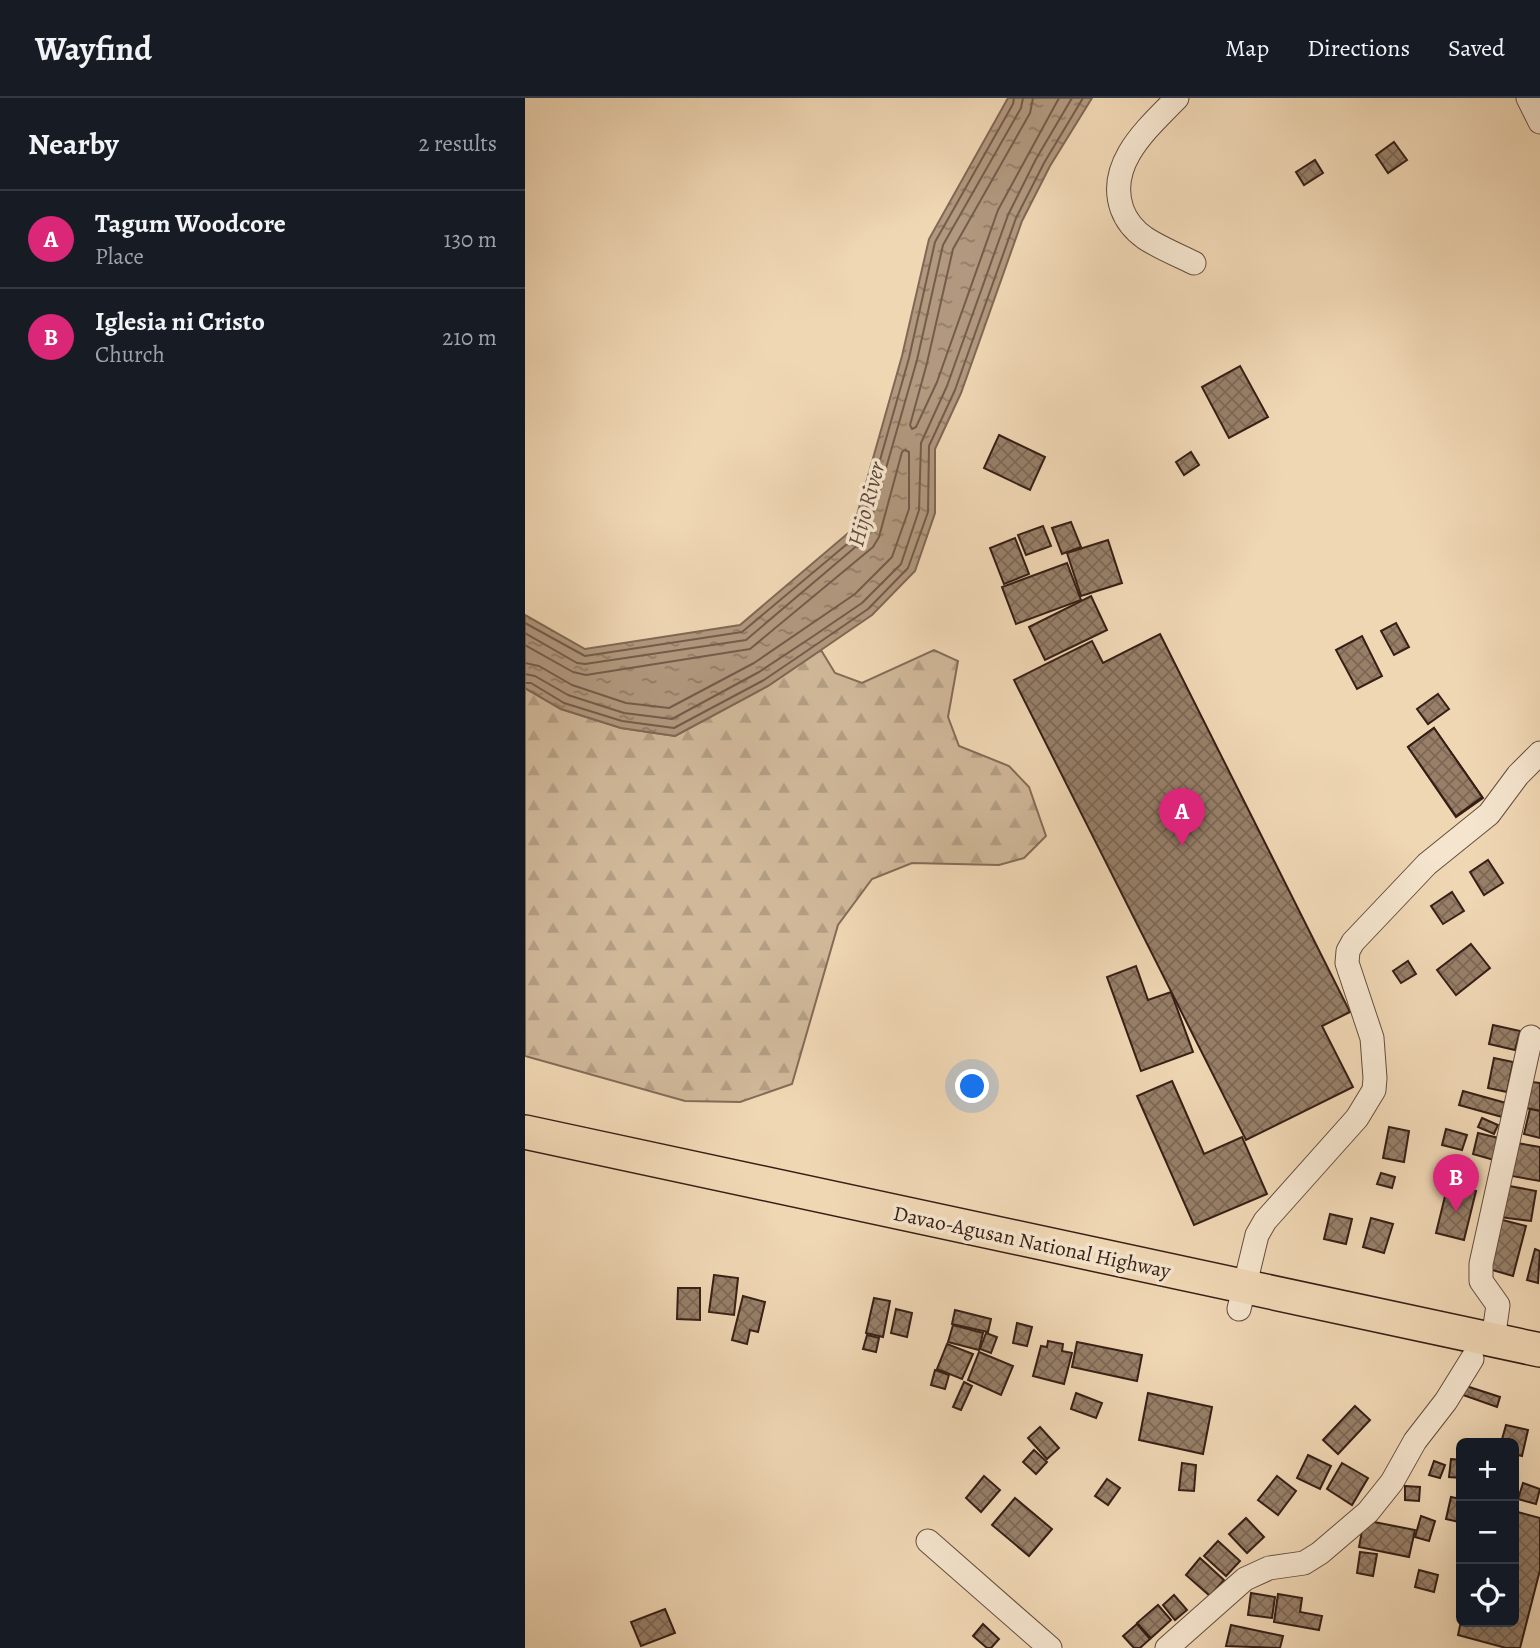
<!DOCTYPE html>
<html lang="en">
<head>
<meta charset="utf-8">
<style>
	body { margin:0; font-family:Alegreya,serif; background:#242831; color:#f1f3f6 }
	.controls { position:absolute; right:21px; bottom:21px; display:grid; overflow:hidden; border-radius:10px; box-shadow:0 7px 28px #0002 }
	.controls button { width:63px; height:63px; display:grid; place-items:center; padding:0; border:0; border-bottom:2px solid #363941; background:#171b24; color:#f1f3f6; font:35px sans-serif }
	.you { position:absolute; left:448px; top:989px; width:24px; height:24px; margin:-18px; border:5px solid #fff; border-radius:50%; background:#1a73e8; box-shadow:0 0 0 10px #1a73e833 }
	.badge { display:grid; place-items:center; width:46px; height:46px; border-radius:50%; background:#db2777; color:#fff; font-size:23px; font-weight:700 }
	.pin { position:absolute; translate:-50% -58px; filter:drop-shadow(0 2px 4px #0008) }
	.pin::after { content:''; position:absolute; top:37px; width:24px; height:21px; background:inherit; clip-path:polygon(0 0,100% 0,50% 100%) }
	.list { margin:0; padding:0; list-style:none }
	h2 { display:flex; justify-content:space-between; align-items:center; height:91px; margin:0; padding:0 28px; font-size:30px }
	h2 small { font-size:23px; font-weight:400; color:#9ea1a6 }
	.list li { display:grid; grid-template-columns:46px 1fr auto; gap:21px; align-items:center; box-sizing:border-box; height:98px; padding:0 28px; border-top:2px solid #363941 }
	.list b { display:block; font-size:26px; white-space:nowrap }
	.list p { margin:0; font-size:23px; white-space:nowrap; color:#9ea1a6 }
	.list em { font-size:23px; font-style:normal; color:#9ea1a6 }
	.icon { flex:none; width:38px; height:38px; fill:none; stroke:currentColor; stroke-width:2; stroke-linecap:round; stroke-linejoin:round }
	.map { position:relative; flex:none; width:1015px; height:1550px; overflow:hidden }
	header { display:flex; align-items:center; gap:42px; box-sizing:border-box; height:98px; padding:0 35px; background:#171b24; border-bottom:2px solid #363941 }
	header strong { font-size:33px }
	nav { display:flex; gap:38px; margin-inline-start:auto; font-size:24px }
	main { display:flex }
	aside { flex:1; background:#171b24 }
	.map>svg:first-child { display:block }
	.forest { fill:url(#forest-firs); stroke:#836c58; stroke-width:2 }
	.water { fill:url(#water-ripples); stroke:#806854; stroke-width:2 }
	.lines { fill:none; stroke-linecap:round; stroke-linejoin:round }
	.shore { stroke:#745c4a; stroke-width:2 }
	.building { fill:url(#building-cross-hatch); stroke:#361f16; stroke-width:2 }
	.minor-casing { stroke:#644d3e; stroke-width:25 }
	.highway-casing { stroke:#361f16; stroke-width:36 }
	.minor { stroke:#f5e5ce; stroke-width:23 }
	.highway { stroke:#f0d7b4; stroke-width:33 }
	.labels { text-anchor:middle; stroke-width:7; stroke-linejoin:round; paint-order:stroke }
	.street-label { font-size:21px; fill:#361f16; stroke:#f5e5ce }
	.water-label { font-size:23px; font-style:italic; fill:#61493a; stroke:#f5e5ce }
</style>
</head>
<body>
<header>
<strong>Wayfind</strong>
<nav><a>Map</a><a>Directions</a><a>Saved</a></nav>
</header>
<main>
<aside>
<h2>Nearby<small>2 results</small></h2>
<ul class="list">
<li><span class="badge">A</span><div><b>Tagum Woodcore</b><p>Place</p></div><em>130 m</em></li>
<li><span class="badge">B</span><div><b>Iglesia ni Cristo</b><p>Church</p></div><em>210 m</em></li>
</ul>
</aside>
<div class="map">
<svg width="1015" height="1550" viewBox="0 0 1015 1550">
	<defs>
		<pattern id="forest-firs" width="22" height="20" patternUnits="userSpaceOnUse" patternTransform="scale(1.75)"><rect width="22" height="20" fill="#d0b899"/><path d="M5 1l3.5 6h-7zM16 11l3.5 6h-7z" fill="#b39e83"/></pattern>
		<pattern id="water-ripples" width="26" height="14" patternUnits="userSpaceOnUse" patternTransform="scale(1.75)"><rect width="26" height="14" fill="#b1987e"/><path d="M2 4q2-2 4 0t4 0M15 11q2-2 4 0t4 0" fill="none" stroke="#917b66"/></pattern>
		<pattern id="building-cross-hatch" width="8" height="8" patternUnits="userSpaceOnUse" patternTransform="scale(1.75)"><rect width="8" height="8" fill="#977f68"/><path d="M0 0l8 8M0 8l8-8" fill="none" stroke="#7c6755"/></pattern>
	</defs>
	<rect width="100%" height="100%" fill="#f0d7b4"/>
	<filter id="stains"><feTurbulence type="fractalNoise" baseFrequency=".00286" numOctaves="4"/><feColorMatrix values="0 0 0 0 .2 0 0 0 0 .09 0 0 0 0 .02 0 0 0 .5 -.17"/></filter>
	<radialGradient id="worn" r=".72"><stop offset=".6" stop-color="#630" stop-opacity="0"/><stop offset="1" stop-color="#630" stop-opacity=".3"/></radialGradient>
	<path class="forest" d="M296 552 310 575 337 585 409 552 433 563 423 619 434 648 484 668 504 689 521 738 499 760 474 767 387 765 347 781 313 827 267 986 215 1004 160 1003 0 958V590L36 611 96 630 150 638 243 588Z"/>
	<path class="water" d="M483 0H567L525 68 497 123 436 295 410 351V415L390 473 347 517 296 552 243 588 150 638 96 630 36 611 0 590V517L60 551 215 527 328 431 377 258 404 141Z"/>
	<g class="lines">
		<g class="shore">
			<path d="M508 0 505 15 428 151 402 265 385 327 387 331 391 329 412 284 473 112 534 0"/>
			<path d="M0 525 60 558 217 534 334 436 384 260 410 144 488 6 489 0"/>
			<path d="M0 535 52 565 60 566 221 542 341 440 392 262 418 147 496 10 498 0"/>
			<path d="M0 547 48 574 61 577 225 551 348 449 354 439 377 354 380 352 384 354V411L367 459 330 496 229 565 144 610 101 605 47 587 14 568 0 565"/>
			<path d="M0 576 10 578 43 597 99 615 147 621 234 574 287 539 337 505 376 466 394 412 396 345 422 288 483 117 511 61 547 0"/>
			<path d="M0 585H6L39 605 97 623 149 630 239 582 292 546 343 511 383 470 403 414 404 348 430 292 491 120 519 65 558 0"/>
		</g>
	</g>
	<g class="building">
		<path d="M869 44 882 62 863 75 851 57Z"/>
		<path d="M790 62 798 75 779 87 771 74Z"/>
		<path d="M715 268 743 319 704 340 677 289Z"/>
		<path d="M474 337 520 359 505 392 459 370Z"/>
		<path d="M666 354 674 367 659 377 651 364Z"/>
		<path d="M546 424 556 449 537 456 527 430Z"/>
		<path d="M518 428 526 448 501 457 493 437Z"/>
		<path d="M490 440 504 476 479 486 465 450Z"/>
		<path d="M583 442 597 485 556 498 542 455Z"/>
		<path d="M542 465 556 502 491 526 477 489Z"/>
		<path d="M566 498 582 532 520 562 504 529Z"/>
		<path d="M871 525 884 549 869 557 856 533Z"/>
		<path d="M635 536 825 914 797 928 828 989 721 1042 489 582 567 543 578 565Z"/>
		<path d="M837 538 857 578 832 591 811 552Z"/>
		<path d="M913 596 924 611 903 626 892 611Z"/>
		<path d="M909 630 958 700 931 719 883 649Z"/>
		<path d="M909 630 957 699 931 718 883 649Z"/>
		<path d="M963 762 978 785 959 797 945 774Z"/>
		<path d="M927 794 939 813 918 826 906 808Z"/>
		<path d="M946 846 965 870 931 897 912 872Z"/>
		<path d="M883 863 891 876 876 885 868 873Z"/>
		<path d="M611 868 623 902 646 894 668 954 616 973 582 879Z"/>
		<path d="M968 927 995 933 990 952 964 946Z"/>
		<path d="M969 960 988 964 982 994 963 990Z"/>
		<path d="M647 983 679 1056 717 1039 742 1096 669 1127 612 998Z"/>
		<path d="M1007 984 1015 985V1013L1001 1010Z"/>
		<path d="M938 993 981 1005 977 1019 934 1007Z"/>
		<path d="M1005 1011 1015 1013V1040L999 1036Z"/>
		<path d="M957 1020 973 1027 969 1036 953 1029Z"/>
		<path d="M864 1029 884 1033 879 1064 858 1060Z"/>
		<path d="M921 1031 942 1037 937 1052 917 1047Z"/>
		<path d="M953 1035 974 1040 969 1062 948 1056Z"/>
		<path d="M992 1045 1015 1049V1083L987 1078Z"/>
		<path d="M856 1075 870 1079 867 1090 852 1086Z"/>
		<path d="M923 1086 951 1093 939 1142 911 1135Z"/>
		<path d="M979 1087 1011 1093 1006 1123 974 1119Z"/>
		<path d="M805 1116 827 1121 821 1146 799 1141Z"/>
		<path d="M846 1120 868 1126 859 1155 838 1149Z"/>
		<path d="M970 1120 1001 1128 988 1178 957 1169Z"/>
		<path d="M1010 1151 1015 1153 1013 1185 1002 1182Z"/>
		<path d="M189 1177 213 1180 209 1217 184 1214Z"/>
		<path d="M153 1190H175V1222L152 1221Z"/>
		<path d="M218 1198 240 1204 233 1234 225 1232 222 1246 207 1242Z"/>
		<path d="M349 1200 365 1203 358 1239 341 1235Z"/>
		<path d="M371 1211 387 1215 382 1239 366 1235Z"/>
		<path d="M430 1212 466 1221 463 1234 427 1226Z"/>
		<path d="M492 1225 507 1229 502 1248 488 1245Z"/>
		<path d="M428 1227 458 1235 454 1252 423 1244Z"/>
		<path d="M461 1235 472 1239 466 1255 455 1251Z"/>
		<path d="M342 1237 354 1240 351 1254 338 1251Z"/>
		<path d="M523 1243 538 1246 537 1253 547 1255 539 1286 508 1278 516 1248 522 1249Z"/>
		<path d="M552 1244 617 1257 612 1283 547 1269Z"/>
		<path d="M422 1246 448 1256 437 1281 412 1271Z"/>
		<path d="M454 1254 488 1268 476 1297 443 1282Z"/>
		<path d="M410 1272 424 1277 420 1291 406 1287Z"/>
		<path d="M439 1284 447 1288 436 1312 428 1309Z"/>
		<path d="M938 1287 975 1299 972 1309 935 1296Z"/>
		<path d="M551 1295 577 1305 571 1320 546 1311Z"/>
		<path d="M623 1295 687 1309 678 1356 614 1342Z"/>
		<path d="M830 1308 845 1322 813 1356 798 1342Z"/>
		<path d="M981 1327 1003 1332 997 1358 989 1356V1345H976Z"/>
		<path d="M515 1329 534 1350 522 1361 503 1340Z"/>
		<path d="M509 1352 522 1364 511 1376 498 1364Z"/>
		<path d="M783 1357 806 1368 795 1391 772 1380Z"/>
		<path d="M926 1361 936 1362V1380L924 1379Z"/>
		<path d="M909 1363 920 1367 915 1380 904 1377Z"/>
		<path d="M657 1365 671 1367 669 1393 654 1392Z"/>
		<path d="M817 1365 843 1380 827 1407 802 1391Z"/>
		<path d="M459 1378 475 1392 456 1414 441 1400Z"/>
		<path d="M752 1378 771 1393 753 1417 733 1402Z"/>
		<path d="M582 1381 595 1390 583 1407 570 1398Z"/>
		<path d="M998 1385 1015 1391 1011 1406 993 1401Z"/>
		<path d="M880 1388 895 1389 894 1403 880 1402Z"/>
		<path d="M926 1399 936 1401 934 1424 921 1421Z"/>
		<path d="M490 1400 527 1431 504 1458 467 1427Z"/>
		<path d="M989 1413 1015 1420V1472L995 1550H981L933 1537 936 1523 989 1524Z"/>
		<path d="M896 1418 910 1423 904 1443 890 1439Z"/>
		<path d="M721 1420 739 1439 722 1455 704 1436Z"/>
		<path d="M839 1422 890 1432 884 1459 834 1449Z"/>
		<path d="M693 1443 715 1463 701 1478 679 1458Z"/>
		<path d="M835 1454 852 1456 848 1478 832 1475Z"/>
		<path d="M675 1460 699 1482 685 1498 661 1477Z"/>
		<path d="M894 1472 913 1477 909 1494 890 1489Z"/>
		<path d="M726 1495 750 1499 747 1520 723 1517Z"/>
		<path d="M753 1496 777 1500 775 1514 797 1518 794 1532 749 1524Z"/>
		<path d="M649 1497 662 1512 650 1522 638 1507Z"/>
		<path d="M633 1507 646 1522 626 1540 612 1525Z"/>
		<path d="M140 1511 150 1535 116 1548 106 1524Z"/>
		<path d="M458 1526 474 1541 466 1550H462L448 1538Z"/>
		<path d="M612 1526 625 1541 615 1550H609L598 1538Z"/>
		<path d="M706 1527 758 1538 755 1550 701 1548Z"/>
	</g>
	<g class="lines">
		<g class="minor-casing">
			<g id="minor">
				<path d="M652 0C624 29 581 65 597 111 601 122 610 133 620 140 635 150 653 157 669 165"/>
				<path d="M1003 0 1015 24"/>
				<path d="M714 1211 732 1137 740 1123 832 1020 849 992 850 980 847 940 822 865 823 853 828 844 902 766 964 716 993 677 1015 655"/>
				<path d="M968 1242 973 1207 956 1183V1166L1006 939"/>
				<path d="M403 1443 525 1550"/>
				<path d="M642 1550 720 1481 744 1470 779 1465 795 1455 843 1414 867 1384 890 1343 921 1303 947 1261"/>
			</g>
		</g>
		<g class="highway-casing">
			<path id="highway" d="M0 1034 1015 1252"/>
		</g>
		<use href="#minor" class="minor"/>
		<use href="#highway" class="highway"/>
	</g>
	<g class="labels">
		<g class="street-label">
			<text transform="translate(507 1144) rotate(12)" y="7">Davao-Agusan National Highway</text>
		</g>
		<g class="water-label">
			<text transform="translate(341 406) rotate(-75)" y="8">Hijo River</text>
		</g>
	</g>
	<rect width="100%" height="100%" filter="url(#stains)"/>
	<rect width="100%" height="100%" fill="url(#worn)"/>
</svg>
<div class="controls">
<button>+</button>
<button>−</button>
<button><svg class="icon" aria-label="locate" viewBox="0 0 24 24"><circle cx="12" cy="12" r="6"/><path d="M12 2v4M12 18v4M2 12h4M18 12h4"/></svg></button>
</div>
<div class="you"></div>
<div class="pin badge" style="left:657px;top:748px">A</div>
<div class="pin badge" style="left:931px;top:1114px">B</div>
</div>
</main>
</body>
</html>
